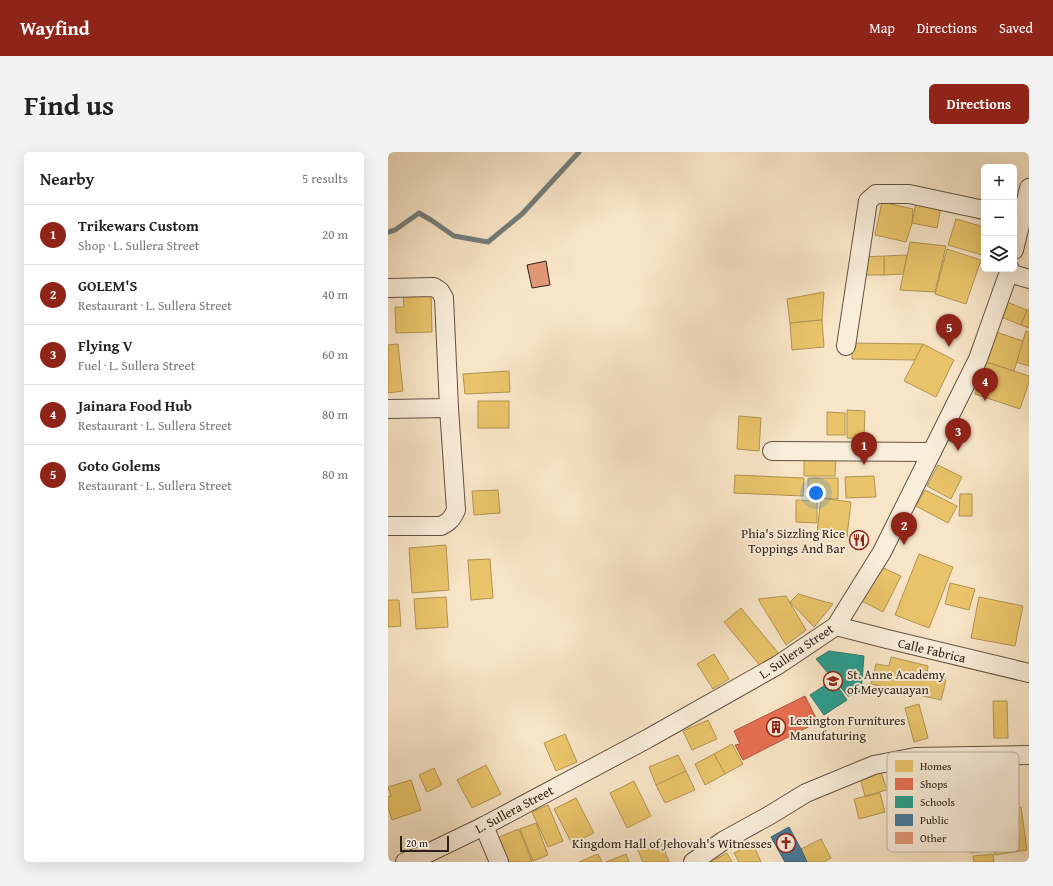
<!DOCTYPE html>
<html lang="en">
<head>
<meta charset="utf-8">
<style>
	body { margin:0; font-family:"Gentium Book Plus",serif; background:#f2f2f2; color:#222 }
	.controls { position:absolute; right:12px; top:12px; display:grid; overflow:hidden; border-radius:6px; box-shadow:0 4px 16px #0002 }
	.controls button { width:36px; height:36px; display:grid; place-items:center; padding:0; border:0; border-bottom:1px solid #e0e0e0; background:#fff; color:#222; font:20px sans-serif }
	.scale { position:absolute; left:12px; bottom:10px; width:49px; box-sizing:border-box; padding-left:4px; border:2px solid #2f2116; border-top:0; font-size:11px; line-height:14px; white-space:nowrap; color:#2f2116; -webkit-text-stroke:3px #faeedb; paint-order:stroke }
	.you { position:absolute; left:428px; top:341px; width:14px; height:14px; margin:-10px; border:3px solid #fff; border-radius:50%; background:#1a73e8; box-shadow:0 0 0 6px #1a73e833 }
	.badge { display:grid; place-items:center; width:26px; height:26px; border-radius:50%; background:#8f2418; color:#fff; font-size:13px; font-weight:700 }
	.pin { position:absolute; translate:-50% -33px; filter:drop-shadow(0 1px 2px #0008) }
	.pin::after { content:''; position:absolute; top:21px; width:14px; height:12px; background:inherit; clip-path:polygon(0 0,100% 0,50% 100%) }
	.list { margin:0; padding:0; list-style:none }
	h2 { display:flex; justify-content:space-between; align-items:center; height:52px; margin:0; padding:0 16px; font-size:17px }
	h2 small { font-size:13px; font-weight:400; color:#767676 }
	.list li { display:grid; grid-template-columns:26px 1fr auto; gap:12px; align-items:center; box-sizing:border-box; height:60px; padding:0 16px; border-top:1px solid #e0e0e0 }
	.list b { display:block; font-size:15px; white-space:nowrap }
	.list p { margin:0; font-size:13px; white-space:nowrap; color:#767676 }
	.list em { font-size:13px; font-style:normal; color:#767676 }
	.icon { flex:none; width:22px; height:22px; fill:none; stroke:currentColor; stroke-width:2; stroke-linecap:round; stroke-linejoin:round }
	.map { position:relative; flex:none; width:641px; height:710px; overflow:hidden; border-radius:6px }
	header { display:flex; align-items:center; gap:24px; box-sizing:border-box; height:56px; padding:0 20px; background:#8f2418; color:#fff }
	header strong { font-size:19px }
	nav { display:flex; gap:22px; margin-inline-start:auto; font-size:14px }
	.intro { display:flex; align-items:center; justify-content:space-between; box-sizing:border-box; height:96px; padding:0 24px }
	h1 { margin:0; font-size:28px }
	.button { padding:10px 18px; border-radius:6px; background:#8f2418; color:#fff; font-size:14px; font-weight:700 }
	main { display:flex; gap:24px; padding:0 24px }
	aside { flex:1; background:#fff; border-radius:6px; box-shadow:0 4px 16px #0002 }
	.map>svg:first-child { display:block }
	.homes { fill:#e9c46a; stroke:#b19351 }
	.shops { fill:#e76f51; stroke:#b0583f }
	.schools { fill:#2a9d8f; stroke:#2c786b }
	.public { fill:#457b9d; stroke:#3e6074 }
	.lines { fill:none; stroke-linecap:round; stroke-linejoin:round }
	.stream { stroke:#757e7d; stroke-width:5 }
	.building { fill:#e09775; stroke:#2f2116 }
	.minor-casing { stroke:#615242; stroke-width:20 }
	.minor { stroke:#faeedb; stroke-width:18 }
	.labels { text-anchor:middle; stroke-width:4; stroke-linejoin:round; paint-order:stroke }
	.poi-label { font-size:13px; fill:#2f2116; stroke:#faeedb; text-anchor:end }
	.street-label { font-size:13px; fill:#2f2116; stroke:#faeedb }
	.key { fill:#faeedb; stroke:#bdb0a0; stroke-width:1 }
	.key-label { font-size:11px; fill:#2f2116 }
</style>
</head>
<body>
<header>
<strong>Wayfind</strong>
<nav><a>Map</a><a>Directions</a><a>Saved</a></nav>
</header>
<div class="intro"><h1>Find us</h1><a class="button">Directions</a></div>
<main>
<aside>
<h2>Nearby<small>5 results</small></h2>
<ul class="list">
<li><span class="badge">1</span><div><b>Trikewars Custom</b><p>Shop · L. Sullera Street</p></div><em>20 m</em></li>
<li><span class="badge">2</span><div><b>GOLEM'S</b><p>Restaurant · L. Sullera Street</p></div><em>40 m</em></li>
<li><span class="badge">3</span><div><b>Flying V</b><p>Fuel · L. Sullera Street</p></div><em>60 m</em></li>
<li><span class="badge">4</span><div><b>Jainara Food Hub</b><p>Restaurant · L. Sullera Street</p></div><em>80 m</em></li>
<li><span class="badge">5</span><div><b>Goto Golems</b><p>Restaurant · L. Sullera Street</p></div><em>80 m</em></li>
</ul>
</aside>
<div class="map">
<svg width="641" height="710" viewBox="0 0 641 710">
	<rect width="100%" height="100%" fill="#f8e5c7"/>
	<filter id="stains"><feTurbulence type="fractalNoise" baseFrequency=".005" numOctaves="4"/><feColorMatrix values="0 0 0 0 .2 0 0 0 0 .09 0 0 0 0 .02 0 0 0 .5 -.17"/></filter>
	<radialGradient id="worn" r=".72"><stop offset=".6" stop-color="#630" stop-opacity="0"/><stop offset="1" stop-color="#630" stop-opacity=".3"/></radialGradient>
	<g class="homes">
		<path d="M494 50 525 57 524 71 518 90 487 83Z"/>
		<path d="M528 51 553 55 549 76 524 71Z"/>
		<path d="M568 67 596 75V96L594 103 560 93Z"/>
		<path d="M522 90 558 94 547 140 512 138Z"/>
		<path d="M559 97 593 108 578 152 547 142Z"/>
		<path d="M519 103 515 122 496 123V104Z"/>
		<path d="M496 104V123H476L475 105Z"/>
		<path d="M436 140 434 168 402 171 399 147Z"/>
		<path d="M43 141 44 180 8 181 7 155H16L15 142Z"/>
		<path d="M619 150 639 158 633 173 613 165Z"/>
		<path d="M639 158H641V176L633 173Z"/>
		<path d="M434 168 436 195 404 198 402 171Z"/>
		<path d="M638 179 641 180V214L628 210Z"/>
		<path d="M608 180 635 189 626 219 598 210Z"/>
		<path d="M464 191 535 192 527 208 464 207Z"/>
		<path d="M10 192 15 239 0 241V193Z"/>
		<path d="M535 192 566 208 548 245 516 229Z"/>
		<path d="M598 210 641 224V230L632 257 587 242Z"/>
		<path d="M121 219 122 240 77 242 75 222Z"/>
		<rect x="90" y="249" width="31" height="27"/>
		<path d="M459 258 477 259 476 287 459 286Z"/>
		<path d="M439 260 457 261V283H439Z"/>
		<path d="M351 264 373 266 371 299 349 297Z"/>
		<path d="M416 305H448L447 324H416Z"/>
		<path d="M550 313 574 325 563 347 539 334Z"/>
		<path d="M347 323 416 326 415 344 346 341Z"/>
		<path d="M486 324 488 345 458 346 457 325Z"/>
		<path d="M420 326H450V347L433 346 420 347Z"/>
		<path d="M110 338 112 361 86 363 84 339Z"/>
		<path d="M537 338 569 354 560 371 528 354Z"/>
		<path d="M572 342H584V364H571Z"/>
		<path d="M433 346 463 350 459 385 429 381Z"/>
		<path d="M408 348 429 349V371L408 370Z"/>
		<path d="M58 393 61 438 24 441 21 396Z"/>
		<path d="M531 402 565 415 541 476 507 463Z"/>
		<path d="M102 407 105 446 83 448 80 408Z"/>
		<path d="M489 413 513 424 495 460 472 448Z"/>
		<path d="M562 431 587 437 581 458 557 452Z"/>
		<path d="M410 442 445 452 426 475 402 450Z"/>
		<path d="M398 444 418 478 398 493 370 447Z"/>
		<path d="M58 445 60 475 28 477 26 447Z"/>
		<path d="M591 445 635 454 627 494 583 486Z"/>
		<path d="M0 448H11L13 474 0 475Z"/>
		<path d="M353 456 391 502 374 516 336 470Z"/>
		<path d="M326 502 341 527 325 537 309 512Z"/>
		<path d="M503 505 540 514 539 522 558 528 553 548 483 532 488 512 501 514Z"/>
		<path d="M605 549H619L620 586H606Z"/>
		<path d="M531 552 540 586 526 590 517 556Z"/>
		<path d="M320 568 329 587 304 598 295 579Z"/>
		<path d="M177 582 189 610 168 619 156 591Z"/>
		<path d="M344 592 355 612 337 622 326 602Z"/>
		<path d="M326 602 337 622 317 633 307 612Z"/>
		<path d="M290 603 298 619 268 633 261 615Z"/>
		<path d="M98 613 113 642 84 656 69 628Z"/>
		<path d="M46 616 54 633 39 640 31 623Z"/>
		<path d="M298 619 307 638 277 651 268 633Z"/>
		<path d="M493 620 499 638 477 644 472 626Z"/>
		<path d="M23 628 33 658 4 668 0 656V645L3 644 0 635Z"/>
		<path d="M246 629 263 664 239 676 222 641Z"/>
		<path d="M492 641 497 660 471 667 466 647Z"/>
		<path d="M188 646 206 681 184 692 166 657Z"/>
		<path d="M160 653 175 689 160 695 144 660Z"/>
		<path d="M633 655 639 698 607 703 601 660Z"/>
		<path d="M591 659 596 699 583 701 578 660Z"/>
		<path d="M148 671 160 703 145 709 132 677Z"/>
		<path d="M131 677 144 710H115L106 687Z"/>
		<path d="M433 687 443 706 436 710H419L413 697Z"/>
		<path d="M273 690 281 710H255L250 698Z"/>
		<path d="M365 692 373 710H351L346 701Z"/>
		<path d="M339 701 344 710H322Z"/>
		<path d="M210 702 214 710H191Z"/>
		<path d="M238 702 241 710H218Z"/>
		<path d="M605 702 606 710H586L585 704Z"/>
	</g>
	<path class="shops" d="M417 544 430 570 355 608 347 593 352 592 346 579Z"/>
	<g class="schools">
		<path d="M441 499 476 504 473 541 460 544 428 507Z"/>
		<path d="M445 528 459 548 436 563 422 543Z"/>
	</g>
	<path class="public" d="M401 675 413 697 419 710H397L383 685Z"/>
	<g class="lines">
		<path class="stream" d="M0 80 7 78 31 61 43 68 66 84 100 90 134 62 191 0"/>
	</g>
	<path class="building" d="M158 109 162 133 144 136 139 113Z"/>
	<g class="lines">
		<g class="minor-casing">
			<g id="minor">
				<path d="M626 98 641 36"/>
				<path d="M621 121 641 127"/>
				<path d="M0 136 46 135 52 139 56 146 61 256 68 358C64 367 61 370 53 374H0"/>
				<path d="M458 194 480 49 488 42H521L596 58"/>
				<path d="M0 257 61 256"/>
				<path d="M384 299 544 300"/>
				<path d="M448 474 499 487 641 521"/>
				<path d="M96 674 111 710"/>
				<path d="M17 710 38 702 96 674 259 587 390 513 448 474 494 400 590 207 622 117"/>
				<path d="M305 710 335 689 382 663 418 641 486 613 527 605 641 603"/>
			</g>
		</g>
		<use href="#minor" class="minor"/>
	</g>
	<defs>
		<g id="restaurant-ring" transform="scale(1)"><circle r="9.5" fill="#faeedb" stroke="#8f2418" stroke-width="1.5"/><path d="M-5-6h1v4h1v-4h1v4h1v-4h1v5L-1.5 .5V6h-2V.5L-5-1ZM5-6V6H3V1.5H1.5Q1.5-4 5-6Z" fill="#8f2418"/></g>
		<g id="school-ring" transform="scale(1)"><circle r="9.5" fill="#faeedb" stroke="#8f2418" stroke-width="1.5"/><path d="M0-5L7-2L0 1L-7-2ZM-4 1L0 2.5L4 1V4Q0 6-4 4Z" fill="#8f2418"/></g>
		<g id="building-ring" transform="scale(1)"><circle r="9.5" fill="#faeedb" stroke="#8f2418" stroke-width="1.5"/><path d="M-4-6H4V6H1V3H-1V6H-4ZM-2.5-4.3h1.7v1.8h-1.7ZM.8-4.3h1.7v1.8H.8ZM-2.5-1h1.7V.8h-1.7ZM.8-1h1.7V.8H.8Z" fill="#8f2418"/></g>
		<g id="church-ring" transform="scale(1)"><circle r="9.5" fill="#faeedb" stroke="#8f2418" stroke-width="1.5"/><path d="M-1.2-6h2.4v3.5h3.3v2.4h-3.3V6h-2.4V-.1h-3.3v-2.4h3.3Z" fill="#8f2418"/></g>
	</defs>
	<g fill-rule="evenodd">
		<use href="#restaurant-ring" x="471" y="388"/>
		<use href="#school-ring" x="445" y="529"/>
		<use href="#building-ring" x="388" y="575"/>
		<use href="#church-ring" x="398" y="691"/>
	</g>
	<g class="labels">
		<g class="poi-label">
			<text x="457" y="386">Phia's Sizzling Rice<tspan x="457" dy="15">Toppings And Bar</tspan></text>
			<text x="459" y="527" text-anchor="start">St. Anne Academy<tspan x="459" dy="15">of Meycauayan</tspan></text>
			<text x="402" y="573" text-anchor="start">Lexington Furnitures<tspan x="402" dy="15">Manufaturing</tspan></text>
			<text x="384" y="696">Kingdom Hall of Jehovah's Witnesses</text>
		</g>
		<g class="street-label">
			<text transform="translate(544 498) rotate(13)" y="5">Calle Fabrica</text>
			<text transform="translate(408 499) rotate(-34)" y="5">L. Sullera Street</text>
			<text transform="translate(126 657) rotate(-28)" y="5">L. Sullera Street</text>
		</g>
	</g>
	<rect x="499" y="600" width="132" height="100" rx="6" class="key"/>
	<rect x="507" y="608" width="18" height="12" fill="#e9c46a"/>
	<rect x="507" y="626" width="18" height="12" fill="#e76f51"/>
	<rect x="507" y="644" width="18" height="12" fill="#2a9d8f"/>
	<rect x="507" y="662" width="18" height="12" fill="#457b9d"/>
	<rect x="507" y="680" width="18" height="12" fill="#e09775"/>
	<g class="key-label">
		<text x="532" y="618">Homes</text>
		<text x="532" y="636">Shops</text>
		<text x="532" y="654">Schools</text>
		<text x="532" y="672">Public</text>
		<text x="532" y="690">Other</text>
	</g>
	<rect width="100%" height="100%" filter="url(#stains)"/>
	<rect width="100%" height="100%" fill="url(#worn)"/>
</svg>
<div class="controls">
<button>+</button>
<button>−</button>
<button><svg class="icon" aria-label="layers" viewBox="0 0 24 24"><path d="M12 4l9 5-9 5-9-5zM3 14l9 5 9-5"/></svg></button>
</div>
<div class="scale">20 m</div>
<div class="you"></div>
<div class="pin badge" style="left:476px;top:313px">1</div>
<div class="pin badge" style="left:516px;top:393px">2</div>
<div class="pin badge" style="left:570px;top:299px">3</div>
<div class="pin badge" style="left:597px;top:249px">4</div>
<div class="pin badge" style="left:561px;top:195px">5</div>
</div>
</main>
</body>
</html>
